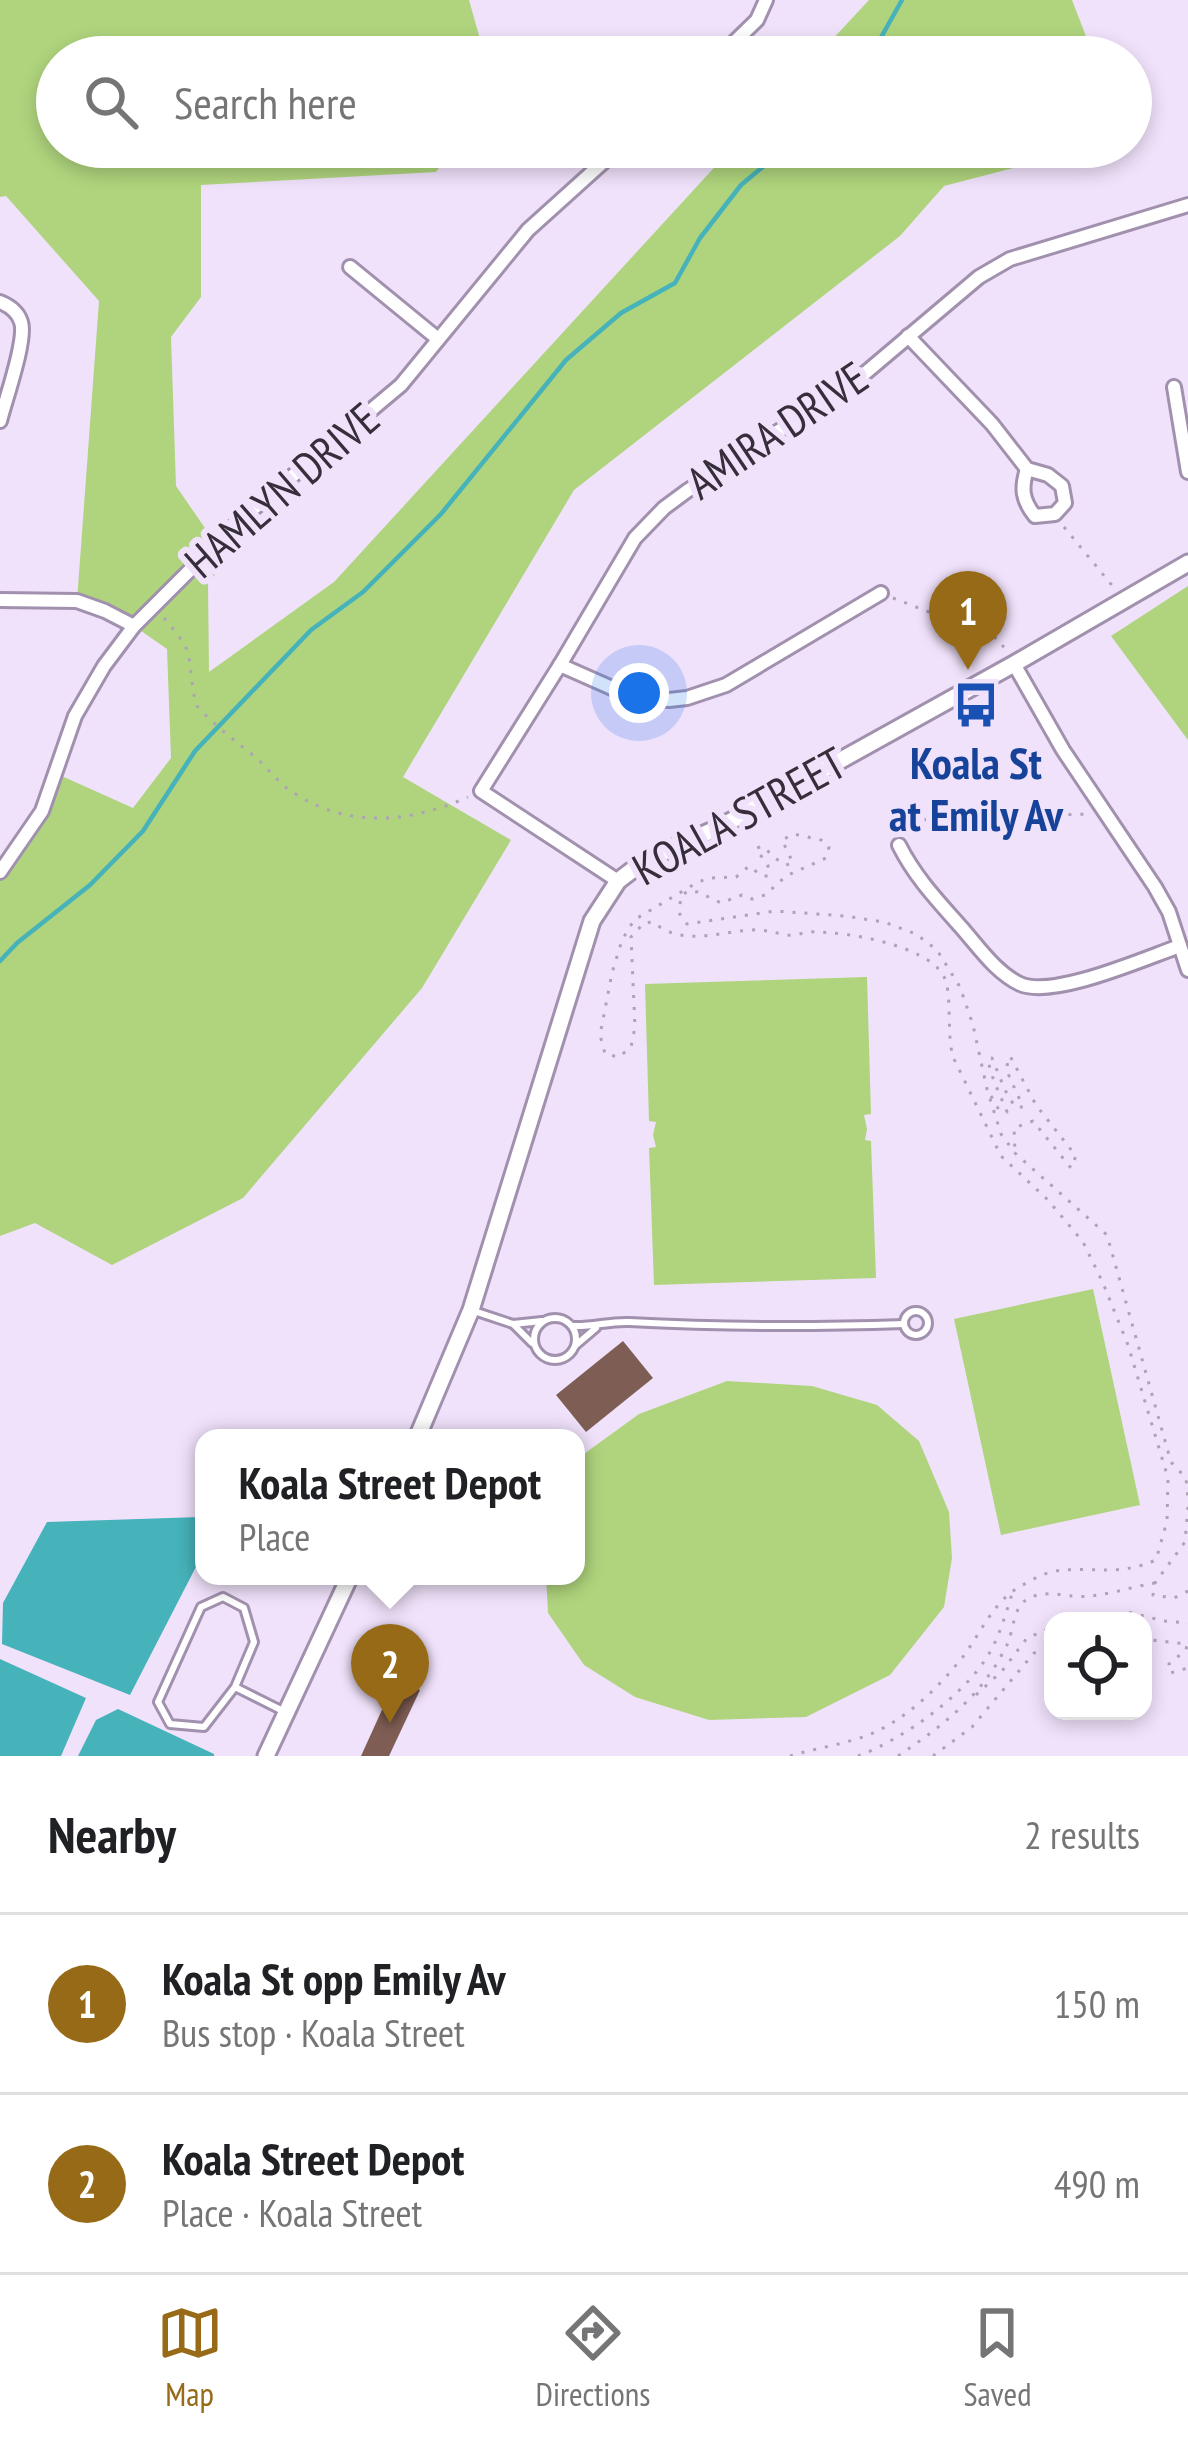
<!DOCTYPE html>
<html lang="en">
<head>
<meta charset="utf-8">
<style>
	body { margin:0; font-family:"PT Sans Narrow",sans-serif; background:#f2f2f2; color:#202124 }
	.controls { position:absolute; right:36px; bottom:36px; display:grid; overflow:hidden; border-radius:24px; box-shadow:0 6px 18px #0003 }
	.controls button { width:108px; height:108px; display:grid; place-items:center; padding:0; border:0; border-bottom:3px solid #e0e0e0; background:#fff; color:#202124; font:60px sans-serif }
	.you { position:absolute; left:639px; top:693px; width:42px; height:42px; margin:-30px; border:9px solid #fff; border-radius:50%; background:#1a73e8; box-shadow:0 0 0 18px #1a73e833 }
	.badge { display:grid; place-items:center; width:78px; height:78px; border-radius:50%; background:#966a17; color:#fff; font-size:39px; font-weight:700 }
	.pin { position:absolute; translate:-50% -99px; filter:drop-shadow(0 3px 6px #0008) }
	.pin::after { content:''; position:absolute; top:63px; width:42px; height:36px; background:inherit; clip-path:polygon(0 0,100% 0,50% 100%) }
	.popup { position:absolute; left:195px; top:1429px; width:390px; height:156px; box-sizing:border-box; display:grid; place-content:center; border-radius:24px; background:#fff; filter:drop-shadow(0 3px 9px #0005); font-size:39px; white-space:nowrap; color:#757577 }
	.popup b { font-size:45px; color:#202124 }
	.popup::after { content:''; position:absolute; left:50%; top:100%; margin-left:-24px; border:24px solid transparent; border-top-color:#fff }
	.list { margin:0; padding:0; list-style:none }
	h2 { display:flex; justify-content:space-between; align-items:center; height:156px; margin:0; padding:0 48px; font-size:51px }
	h2 small { font-size:39px; font-weight:400; color:#757577 }
	.list li { display:grid; grid-template-columns:78px 1fr auto; gap:36px; align-items:center; box-sizing:border-box; height:180px; padding:0 48px; border-top:3px solid #e0e0e0 }
	.list b { display:block; font-size:45px; white-space:nowrap }
	.list p { margin:0; font-size:39px; white-space:nowrap; color:#757577 }
	.list em { font-size:39px; font-style:normal; color:#757577 }
	.icon { flex:none; width:66px; height:66px; fill:none; stroke:currentColor; stroke-width:2; stroke-linecap:round; stroke-linejoin:round }
	.map { position:relative; flex:none; width:1188px; height:1756px; overflow:hidden }
	.search { position:absolute; background:#fff; box-shadow:0 6px 18px #0003; left:36px; right:36px; top:36px; height:132px; display:flex; align-items:center; gap:30px; box-sizing:border-box; padding:0 42px; border-radius:66px; color:#757577; font-size:45px }
	.sheet { height:516px; background:#fff }
	nav { display:flex; justify-content:space-around; align-items:center; box-sizing:border-box; height:168px; border-top:3px solid #e0e0e0; background:#fff; font-size:33px; color:#757577 }
	nav a { display:grid; justify-items:center; gap:6px }
	nav .on { color:#966a17 }
	.map>svg:first-child { display:block }
	.green { fill:#afd47d }
	.water { fill:#46b2ba }
	.lines { fill:none; stroke-linecap:round; stroke-linejoin:round }
	.stream { stroke:#46b2ba; stroke-width:4.5 }
	.building { fill:#7e5d54 }
	.service-casing { stroke:#a191ae; stroke-width:12 }
	.minor-casing { stroke:#a191ae; stroke-width:18 }
	.tertiary-casing { stroke:#a191ae; stroke-width:21 }
	.path { stroke:#ada2b6; stroke-width:3; stroke-dasharray:3 9; stroke-linecap:butt }
	.service { stroke:#fff; stroke-width:6 }
	.minor { stroke:#fff; stroke-width:12 }
	.tertiary { stroke:#fff; stroke-width:15 }
	.labels { text-anchor:middle; stroke-width:12; stroke-linejoin:round; paint-order:stroke }
	.street-label { font-size:45px; fill:#362f3b; stroke:#f0e2fb }
	.transit-label { font-size:45px; font-weight:bold; fill:#164399; stroke:#f0e2fb }
</style>
</head>
<body>
<div class="map">
<svg width="1188" height="1756" viewBox="0 0 1188 1756">
	<rect width="100%" height="100%" fill="#f0e2fb"/>
	<g class="green">
		<path d="M0 0H469L485 57H57V147H454L436 172 201 185V297L171 337 176 486 227 560 208 583 209 672 334 582 733 147H1093L944 186 900 236 574 490 403 777 511 840 422 988 243 1198 112 1265 35 1223 0 1236V872L5 868 55 773 133 808 171 758 167 649 134 626 77 601 99 301 6 196 0 197Z"/>
		<path d="M869 0H1072L1094 57H816Z"/>
		<path d="M1188 586V740L1111 636Z"/>
		<path d="M867 977 871 1114 864 1115 867 1129 865 1140 871 1141 876 1278 654 1285 649 1148 656 1147 653 1135 656 1122 649 1121 645 984Z"/>
		<path d="M1093 1289 1140 1505 1001 1535 954 1319Z"/>
		<path d="M727 1381 812 1386 877 1405 919 1441 949 1512 952 1558 944 1607 890 1675 806 1717 709 1720 635 1697 584 1665 548 1613 546 1576H576L577 1459 639 1414Z"/>
	</g>
	<g class="water">
		<path d="M200 1517V1559L130 1695 2 1644 3 1603 47 1522Z"/>
		<path d="M0 1659 86 1698 61 1756H0Z"/>
		<path d="M118 1709 214 1754V1756H78L96 1720Z"/>
	</g>
	<g class="lines">
		<g class="stream">
			<path d="M870 57 902 0"/>
			<path d="M0 961 17 943 90 885 143 831 195 751 311 630 363 592 441 514 566 360 621 313 675 283 700 238 741 185 783 150 799 147"/>
		</g>
	</g>
	<g class="building">
		<path d="M623 1341 653 1378 586 1432 556 1395Z"/>
		<path d="M396 1679 420 1690 389 1756H361Z"/>
	</g>
	<g class="lines">
		<g class="service-casing">
			<g id="service">
				<circle cx="916" cy="1323" r="12"/>
				<path d="M474 1311 513 1324 542 1321"/>
				<circle cx="555" cy="1339" r="21"/>
				<path d="M513 1324 532 1343"/>
				<path d="M573 1326C592 1327 610 1321 629 1322 720 1327 812 1327 904 1324"/>
				<path d="M576 1345 596 1328"/>
				<path d="M235 1687 204 1727 170 1724 158 1702 201 1607 223 1597 244 1608 254 1642 235 1687 283 1711"/>
			</g>
		</g>
		<g class="minor-casing">
			<g id="minor">
				<path d="M719 57 757 20 766 0"/>
				<path d="M350 267 438 339"/>
				<path d="M0 302C10 306 18 312 21 322 27 339 5 401 0 421"/>
				<path d="M908 336 992 424 1027 469 1048 475 1062 486 1065 503 1055 514 1035 516C1022 500 1021 488 1027 469"/>
				<path d="M1174 387 1188 472"/>
				<path d="M0 600 77 601 105 611 134 626"/>
				<path d="M1014 664 1063 750 1155 887 1169 912 1188 970"/>
				<path d="M560 665 630 696 669 700 687 698 726 685 881 593"/>
				<path d="M899 845C915 877 937 900 960 926 978 946 995 972 1020 984 1053 999 1145 958 1180 946"/>
				<path d="M0 872 42 811 75 716 104 666 134 626 240 520 401 385 528 230 620 147"/>
				<path d="M618 881 481 791 560 665 635 538 664 508 687 491 857 380 979 277 1010 259 1188 205"/>
			</g>
		</g>
		<g class="tertiary-casing">
			<g id="tertiary">
				<path d="M417 1438 471 1310 592 921 618 881 644 861 722 826 1014 664 1188 563"/>
				<path d="M266 1756 350 1576"/>
			</g>
		</g>
		<g class="path">
			<path d="M1064 527 1115 589"/>
			<path d="M893 598 998 639 1007 652"/>
			<path d="M164 618C173 629 184 640 188 653 192 671 191 688 197 706 214 725 234 740 254 756 266 766 275 779 288 789 344 829 408 824 468 797"/>
			<path d="M906 833 915 822 929 819 1088 814"/>
			<path d="M991 1096 999 1110 1007 1112C1000 1094 991 1078 988 1059L992 1058 1005 1090 1015 1107H1023L1006 1069 1010 1056 1036 1105 1076 1156 1071 1168 1033 1121 1014 1128 1015 1152"/>
			<path d="M1188 1507 1185 1542 1155 1583 1153 1595 1174 1598 1188 1591"/>
			<path d="M1082 1621 1128 1612 1164 1621 1188 1623"/>
			<path d="M1143 1635 1151 1640 1187 1644 1186 1650 1169 1664 1170 1673 1188 1668"/>
			<path d="M976 1695 1002 1671 1027 1638 1053 1627"/>
			<path d="M790 1756C816 1748 846 1744 871 1734 905 1719 934 1692 957 1664 979 1639 991 1602 1021 1586 1031 1580 1044 1573 1055 1571 1093 1566 1117 1577 1156 1560L1167 1521 1168 1478 1128 1345 1103 1283 1083 1242 1048 1200 1001 1156 953 1057C946 1032 953 991 943 975 925 945 848 932 815 932 806 931 797 936 788 935 775 933 764 929 751 930 716 932 683 947 653 922L644 923 631 937 635 1027 631 1047 619 1057 605 1054 600 1035 612 973 622 940 634 920 698 882 710 878 736 877 749 866 762 876H768C772 864 761 858 756 849L761 846C771 852 776 861 786 865L793 863 782 840 794 834 821 840 829 847 826 858 786 876 765 895 752 899 742 895 721 903 698 892 688 891 681 896 679 913 687 924 775 911 845 916 884 922 916 934 937 950 960 987 973 1025 987 1089 1001 1134 1015 1153 1107 1235 1171 1462 1186 1478 1188 1500"/>
			<path d="M858 1756C903 1739 961 1698 987 1657 999 1638 1005 1616 1012 1594"/>
			<path d="M898 1756C932 1733 965 1709 989 1675 996 1666 1003 1653 1008 1643 1013 1630 1014 1607 1026 1600 1038 1591 1058 1594 1072 1596 1098 1599 1129 1587 1155 1583"/>
			<path d="M933 1756 972 1727 1034 1653 1053 1650"/>
		</g>
		<use href="#service" class="service"/>
		<use href="#minor" class="minor"/>
		<use href="#tertiary" class="tertiary"/>
	</g>
	<defs>
		<g id="bus-bare" transform="scale(3.6)"><path d="M-5-6H5V4H4V6H2V4H-2V6H-4V4H-5ZM-3.5-4V0h7V-4ZM-3.5 1.2v1.5H-2V1.2ZM2 1.2v1.5H3.5V1.2Z" fill="#1a4fb4" stroke="#f0e2fb" stroke-width="2.5" paint-order="stroke"/></g>
	</defs>
	<g fill-rule="evenodd">
		<use href="#bus-bare" x="976" y="705"/>
	</g>
	<g class="labels">
		<g class="street-label">
			<text transform="translate(777 430) rotate(-34)" y="16">AMIRA DRIVE</text>
			<text transform="translate(282 490) rotate(-41)" y="16">HAMLYN DRIVE</text>
			<text transform="translate(739 816) rotate(-29)" y="16">KOALA STREET</text>
		</g>
		<g class="transit-label">
			<text x="976" y="779">Koala St<tspan x="976" dy="52">at Emily Av</tspan></text>
		</g>
	</g>
</svg>
<div class="controls">
<button><svg class="icon" aria-label="locate" viewBox="0 0 24 24"><circle cx="12" cy="12" r="6"/><path d="M12 2v4M12 18v4M2 12h4M18 12h4"/></svg></button>
</div>
<div class="you"></div>
<div class="pin badge" style="left:968px;top:670px">1</div>
<div class="pin badge" style="left:390px;top:1723px">2</div>
<div class="popup"><b>Koala Street Depot</b>Place</div>
<div class="search"><svg class="icon" aria-label="search" viewBox="0 0 24 24"><circle cx="10" cy="10" r="6"/><path d="M15 15l6 6"/></svg>Search here</div>
</div>
<section class="sheet">
<h2>Nearby<small>2 results</small></h2>
<ul class="list">
<li><span class="badge">1</span><div><b>Koala St opp Emily Av</b><p>Bus stop · Koala Street</p></div><em>150 m</em></li>
<li><span class="badge">2</span><div><b>Koala Street Depot</b><p>Place · Koala Street</p></div><em>490 m</em></li>
</ul>
</section>
<nav>
<a class="on"><svg class="icon" aria-label="map" viewBox="0 0 24 24"><path d="M3 6l6-2 6 2 6-2v14l-6 2-6-2-6 2zM9 4v14M15 6v14"/></svg>Map</a>
<a><svg class="icon" aria-label="directions" viewBox="0 0 24 24"><path d="M12 3l9 9-9 9-9-9zM9 14v-3h6M13 9l2 2-2 2"/></svg>Directions</a>
<a><svg class="icon" aria-label="saved" viewBox="0 0 24 24"><path d="M7 4h10v16l-5-4-5 4z"/></svg>Saved</a>
</nav>
</body>
</html>
